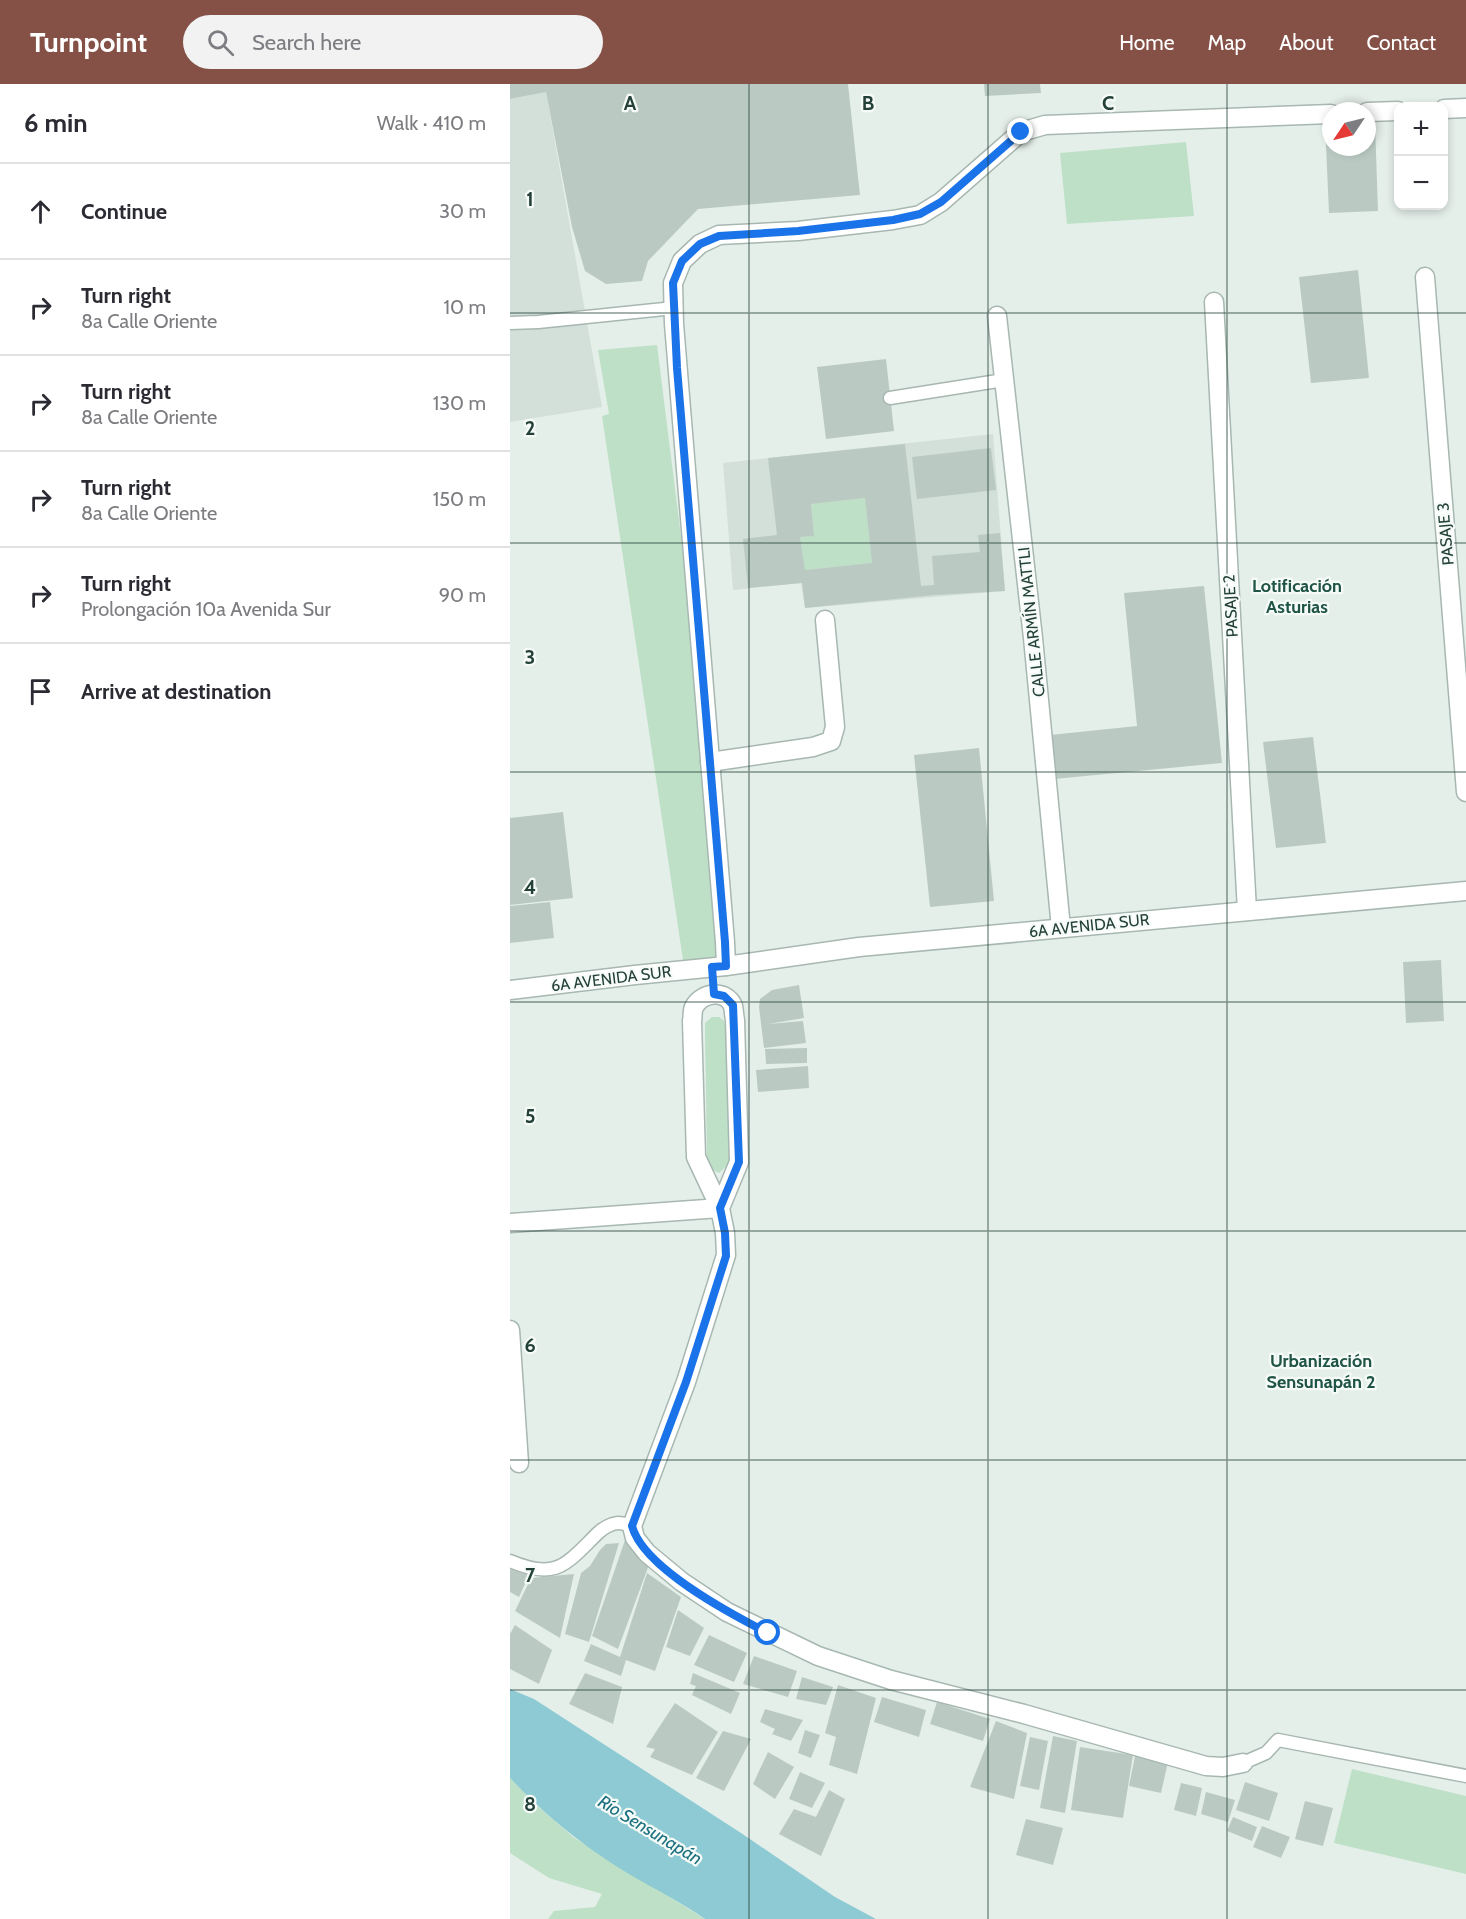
<!DOCTYPE html>
<html lang="en">
<head>
<meta charset="utf-8">
<style>
	body { margin:0; font-family:Cabin,sans-serif; background:#f2f2f3; color:#2b2b33 }
	.controls { position:absolute; right:18px; top:18px; display:grid; overflow:hidden; border-radius:12px; box-shadow:0 3px 9px #0003 }
	.controls button { width:54px; height:54px; display:grid; place-items:center; padding:0; border:0; border-bottom:2px solid #e1e1e2; background:#fff; color:#2b2b33; font:30px sans-serif }
	.compass { position:absolute; left:812px; top:18px; width:54px; height:54px; border-radius:50%; background:#fff; box-shadow:0 3px 9px #0003; rotate:235deg }
	.stop { position:absolute; width:18px; height:18px; margin:-14px; border:4px solid #1a73e8; border-radius:50%; background:#fff }
	.stop.end { background:#1a73e8; border-color:#fff; box-shadow:0 2px 6px #0008 }
	.list { margin:0; padding:0; list-style:none }
	h2 { display:flex; justify-content:space-between; align-items:center; height:78px; margin:0; padding:0 24px; font-size:26px }
	h2 small { font-size:20px; font-weight:400; color:#7c7c81 }
	.list li { display:grid; grid-template-columns:39px 1fr auto; gap:18px; align-items:center; box-sizing:border-box; height:96px; padding:0 24px; border-top:2px solid #e1e1e2 }
	.list b { display:block; font-size:22px; white-space:nowrap }
	.list p { margin:0; font-size:20px; white-space:nowrap; color:#7c7c81 }
	.list em { font-size:20px; font-style:normal; color:#7c7c81 }
	.icon { flex:none; width:33px; height:33px; fill:none; stroke:currentColor; stroke-width:2; stroke-linecap:round; stroke-linejoin:round }
	.map { position:relative; flex:none; width:956px; height:1835px; overflow:hidden }
	header { display:flex; align-items:center; gap:36px; box-sizing:border-box; height:84px; padding:0 30px; background:#855146; color:#fff }
	header strong { font-size:28px }
	nav { display:flex; gap:33px; margin-inline-start:auto; font-size:21px }
	.search { width:420px; height:54px; background:#f2f2f3; display:flex; align-items:center; gap:15px; box-sizing:border-box; padding:0 21px; border-radius:33px; color:#7c7c81; font-size:22px }
	main { display:flex }
	aside { flex:1; background:#fff }
	.map>svg:first-child { display:block }
	.built { fill:#d3dfd9 }
	.green { fill:#bee0c7 }
	.water { fill:#8dcad4 }
	.building { fill:#bacac3; fill-rule:evenodd }
	.lines { fill:none; stroke-linecap:round; stroke-linejoin:round }
	.service-casing { stroke:#a7b7b1; stroke-width:15 }
	.minor-casing { stroke:#a7b7b1; stroke-width:21 }
	.service { stroke:#fff; stroke-width:12 }
	.minor { stroke:#fff; stroke-width:18 }
	.route { stroke:#1a73e8; stroke-width:8 }
	.grid { fill:none; stroke:#244139; stroke-width:1.5; stroke-opacity:0.55 }
	.labels { text-anchor:middle; stroke-width:4.5; stroke-linejoin:round; paint-order:stroke }
	.street-label { font-size:16px; fill:#244139; stroke:#f6fbf8 }
	.neighbourhood-label { font-size:18px; font-weight:bold; fill:#1f5446; stroke:#f6fbf8 }
	.water-label { font-size:18px; font-style:italic; fill:#1c7180; stroke:#f6fbf8 }
	.grid-label { font-size:20px; text-anchor:middle; font-weight:bold; fill:#244139; stroke:#f6fbf8; stroke-width:4.5; stroke-linejoin:round; paint-order:stroke }
</style>
</head>
<body>
<header>
<strong>Turnpoint</strong>
<div class="search"><svg class="icon" aria-label="search" viewBox="0 0 24 24"><circle cx="10" cy="10" r="6"/><path d="M15 15l6 6"/></svg>Search here</div>
<nav><a>Home</a><a>Map</a><a>About</a><a>Contact</a></nav>
</header>
<main>
<aside>
<h2>6 min<small>Walk · 410 m</small></h2>
<ul class="list">
<li><svg class="icon" aria-label="ahead" viewBox="0 0 24 24"><path d="M12 20V5M6 11l6-6 6 6"/></svg><div><b>Continue</b></div><em>30 m</em></li>
<li><svg class="icon" aria-label="right" viewBox="0 0 24 24"><path d="M7 20v-9h11M14 6l5 5-5 5"/></svg><div><b>Turn right</b><p>8a Calle Oriente</p></div><em>10 m</em></li>
<li><svg class="icon" aria-label="right" viewBox="0 0 24 24"><path d="M7 20v-9h11M14 6l5 5-5 5"/></svg><div><b>Turn right</b><p>8a Calle Oriente</p></div><em>130 m</em></li>
<li><svg class="icon" aria-label="right" viewBox="0 0 24 24"><path d="M7 20v-9h11M14 6l5 5-5 5"/></svg><div><b>Turn right</b><p>8a Calle Oriente</p></div><em>150 m</em></li>
<li><svg class="icon" aria-label="right" viewBox="0 0 24 24"><path d="M7 20v-9h11M14 6l5 5-5 5"/></svg><div><b>Turn right</b><p>Prolongación 10a Avenida Sur</p></div><em>90 m</em></li>
<li><svg class="icon" aria-label="arrive" viewBox="0 0 24 24"><path d="M6 21V4h12l-3 4 3 4H6"/></svg><div><b>Arrive at destination</b></div></li>
</ul>
</aside>
<div class="map">
<svg width="956" height="1835" viewBox="0 0 956 1835">
	<rect width="100%" height="100%" fill="#e5efea"/>
	<g class="built">
		<path d="M36 8 92 323 0 338V15Z"/>
		<path d="M483 350 495 507 295 524 291 499 223 506 213 379Z"/>
	</g>
	<g class="green">
		<path d="M676 58 684 132 557 140 550 69Z"/>
		<path d="M147 261 184 556 212 875 173 876 92 332 99 330 88 266Z"/>
		<path d="M355 414 362 479 295 486 290 453 304 452 301 420Z"/>
		<path d="M202 933H209L214 937 216 949 219 1080 209 1089 203 1086 197 1074 195 948V939Z"/>
		<path d="M842 1685 956 1712V1790L824 1759Z"/>
		<path d="M0 1694 24 1719 63 1753 195 1835H38L44 1827 85 1823 92 1810 39 1794 0 1769Z"/>
	</g>
	<path class="water" d="M0 1605 24 1615 231 1749 325 1813 366 1835H195C171 1818 144 1805 119 1790 73 1762 37 1733 0 1694Z"/>
	<g class="building">
		<path d="M0 0H338L350 111 188 125 138 177 132 197 96 200 75 187 62 143 36 8 0 15Z"/>
		<path d="M474 0H530L531 9 475 12Z"/>
		<path d="M857 39H865L868 127 819 129 815 40H821V63H857Z"/>
		<path d="M848 186 859 294 801 299 789 193Z"/>
		<path d="M376 275 384 347 316 355 307 283Z"/>
		<path d="M395 360 411 502 424 501 422 472 470 468 468 451 490 449 495 507 425 511 295 524 292 499 238 504 233 455 267 451 258 374ZM355 414 362 479 295 486 290 453 304 452 301 420Z"/>
		<path d="M481 364 486 406 407 415 402 373Z"/>
		<path d="M694 502 712 679 544 695 540 651 627 642 614 509Z"/>
		<path d="M803 653 816 759 766 764 753 658Z"/>
		<path d="M469 664 484 817 420 823 404 671Z"/>
		<path d="M53 728 63 814 0 821V734Z"/>
		<path d="M40 818 44 854 0 859V822Z"/>
		<path d="M931 876 934 937 896 939 893 878Z"/>
		<path d="M289 901 294 934 258 940 293 937 296 959 254 964 249 923 250 915 262 906Z"/>
		<path d="M297 964V979L256 980 255 965Z"/>
		<path d="M298 982 299 1004 248 1008 246 986Z"/>
		<path d="M115 1456 140 1478 108 1565 82 1552Z"/>
		<path d="M109 1459 79 1558 55 1550 71 1489 80 1482 90 1466 96 1460Z"/>
		<path d="M0 1485 19 1491 9 1513 0 1508Z"/>
		<path d="M137 1489 171 1513 145 1587 116 1576 111 1592 74 1577 81 1560 110 1573Z"/>
		<path d="M64 1490 50 1554 5 1527 21 1494Z"/>
		<path d="M168 1526 194 1544 180 1572 156 1563Z"/>
		<path d="M5 1541 42 1566 29 1600 0 1585V1550Z"/>
		<path d="M199 1551 237 1569 224 1598 184 1581Z"/>
		<path d="M244 1572 287 1587 278 1613 233 1600Z"/>
		<path d="M75 1589 112 1603 103 1640 59 1620Z"/>
		<path d="M183 1589 230 1609 221 1630 182 1611 186 1602 180 1600Z"/>
		<path d="M292 1593 323 1603 316 1621 286 1615Z"/>
		<path d="M328 1601 366 1614 347 1690 319 1681 326 1653 315 1649Z"/>
		<path d="M372 1613 416 1626 409 1653 364 1638Z"/>
		<path d="M427 1618 480 1635 473 1657 420 1640Z"/>
		<path d="M165 1619 208 1648 182 1691 140 1673 145 1665 136 1663Z"/>
		<path d="M255 1625 293 1636 281 1657 262 1650 265 1645 250 1638Z"/>
		<path d="M486 1637 517 1649 504 1715 460 1703Z"/>
		<path d="M295 1646 310 1651 301 1674 288 1669Z"/>
		<path d="M213 1647 241 1655 214 1707 186 1694Z"/>
		<path d="M543 1652 567 1657 555 1729 530 1724Z"/>
		<path d="M520 1653 538 1657 529 1706 510 1702Z"/>
		<path d="M570 1663 623 1671 613 1734 561 1726Z"/>
		<path d="M258 1668 284 1683 265 1715 243 1700Z"/>
		<path d="M625 1672 658 1678 651 1709 619 1702Z"/>
		<path d="M290 1688 315 1699 302 1724 279 1715Z"/>
		<path d="M735 1698 768 1709 759 1737 726 1726Z"/>
		<path d="M671 1699 692 1704 686 1732 664 1726Z"/>
		<path d="M319 1706 335 1715 311 1772 269 1750 284 1725 306 1733Z"/>
		<path d="M696 1708 725 1716 718 1738 691 1730Z"/>
		<path d="M795 1717 823 1724 813 1762 785 1755Z"/>
		<path d="M723 1733 747 1743 742 1757 717 1747Z"/>
		<path d="M516 1735 553 1744 543 1781 506 1771Z"/>
		<path d="M752 1742 780 1753 771 1774 743 1763Z"/>
	</g>
	<g class="lines">
		<g class="service-casing">
			<g id="service">
				<path d="M0 239 28 238 164 224"/>
				<path d="M380 314 494 296"/>
				<path d="M0 1477C47 1497 56 1480 88 1449 93 1444 102 1439 109 1439 113 1439 118 1441 122 1442"/>
				<path d="M733 1679 756 1669 768 1656 956 1692"/>
			</g>
		</g>
		<g class="minor-casing">
			<g id="minor">
				<path d="M934 25 956 24"/>
				<path d="M857 28 888 27"/>
				<path d="M915 193 956 708"/>
				<path d="M704 218 737 827"/>
				<path d="M487 232 523 554 551 844"/>
				<path d="M200 678 303 663 321 657 325 643 315 536"/>
				<path d="M216 882 215 858 164 240 163 199 172 177 190 160 209 151 288 147 383 136 410 131 431 118 511 48 535 41 821 30"/>
				<path d="M0 906 125 891 216 882 349 863 956 807"/>
				<path d="M0 1139 210 1124 229 1078 225 936C224 932 224 926 223 922 216 905 192 908 184 923 182 927 183 933 182 937L186 1073 210 1124 215 1149 216 1171 176 1298 122 1442 125 1454 137 1469 172 1498 217 1528 308 1572 381 1596 514 1630 696 1682 713 1683 733 1679"/>
				<path d="M0 1246 9 1379"/>
			</g>
		</g>
		<use href="#service" class="service"/>
		<use href="#minor" class="minor"/>
	</g>
	<g class="lines">
		<path class="route" d="M258 1549C221 1530 133 1484 122 1442L176 1298 216 1172 215 1149 210 1124 229 1078 223 921 214 912 204 910 202 883 216 882 215 858 167 284 163 199 172 177 190 160 209 152 288 147 383 136 410 130 431 118 511 48"/>
	</g>
	<path class="grid" d="M239 0V1835M478 0V1835M717 0V1835M0 229H956M0 459H956M0 688H956M0 918H956M0 1147H956M0 1376H956M0 1606H956"/>
	<g class="labels">
		<g class="street-label">
			<text transform="translate(935 450) rotate(-95)" y="6">PASAJE 3</text>
			<text transform="translate(720 522) rotate(-93)" y="6">PASAJE 2</text>
			<text transform="translate(521 538) rotate(-96)" y="6">CALLE ARMÍN MATTLI</text>
			<text transform="translate(579 841) rotate(-6)" y="6">6A AVENIDA SUR</text>
			<text transform="translate(101 894) rotate(-7)" y="6">6A AVENIDA SUR</text>
		</g>
		<g class="neighbourhood-label">
			<text x="787" y="508">Lotificación<tspan x="787" dy="21">Asturias</tspan></text>
			<text x="811" y="1283">Urbanización<tspan x="811" dy="21">Sensunapán 2</tspan></text>
		</g>
		<g class="water-label">
			<text transform="translate(140 1746) rotate(31)" y="6">Río Sensunapán</text>
		</g>
	</g>
	<g class="grid-label">
		<text x="120" y="26">A</text>
		<text x="358" y="26">B</text>
		<text x="598" y="26">C</text>
		<text x="20" y="122">1</text>
		<text x="20" y="351">2</text>
		<text x="20" y="580">3</text>
		<text x="20" y="810">4</text>
		<text x="20" y="1039">5</text>
		<text x="20" y="1268">6</text>
		<text x="20" y="1498">7</text>
		<text x="20" y="1727">8</text>
	</g>
</svg>
<div class="controls">
<button>+</button>
<button>−</button>
</div>
<svg class="compass" viewBox="-18 -18 36 36"><path d="M0-13l5 13h-10z" fill="#e53935"/><path d="M0 13l5-13h-10z" fill="#7c7c81"/></svg>
<div class="stop" style="left:258px;top:1549px"></div>
<div class="stop end" style="left:511px;top:48px"></div>
</div>
</main>
</body>
</html>
